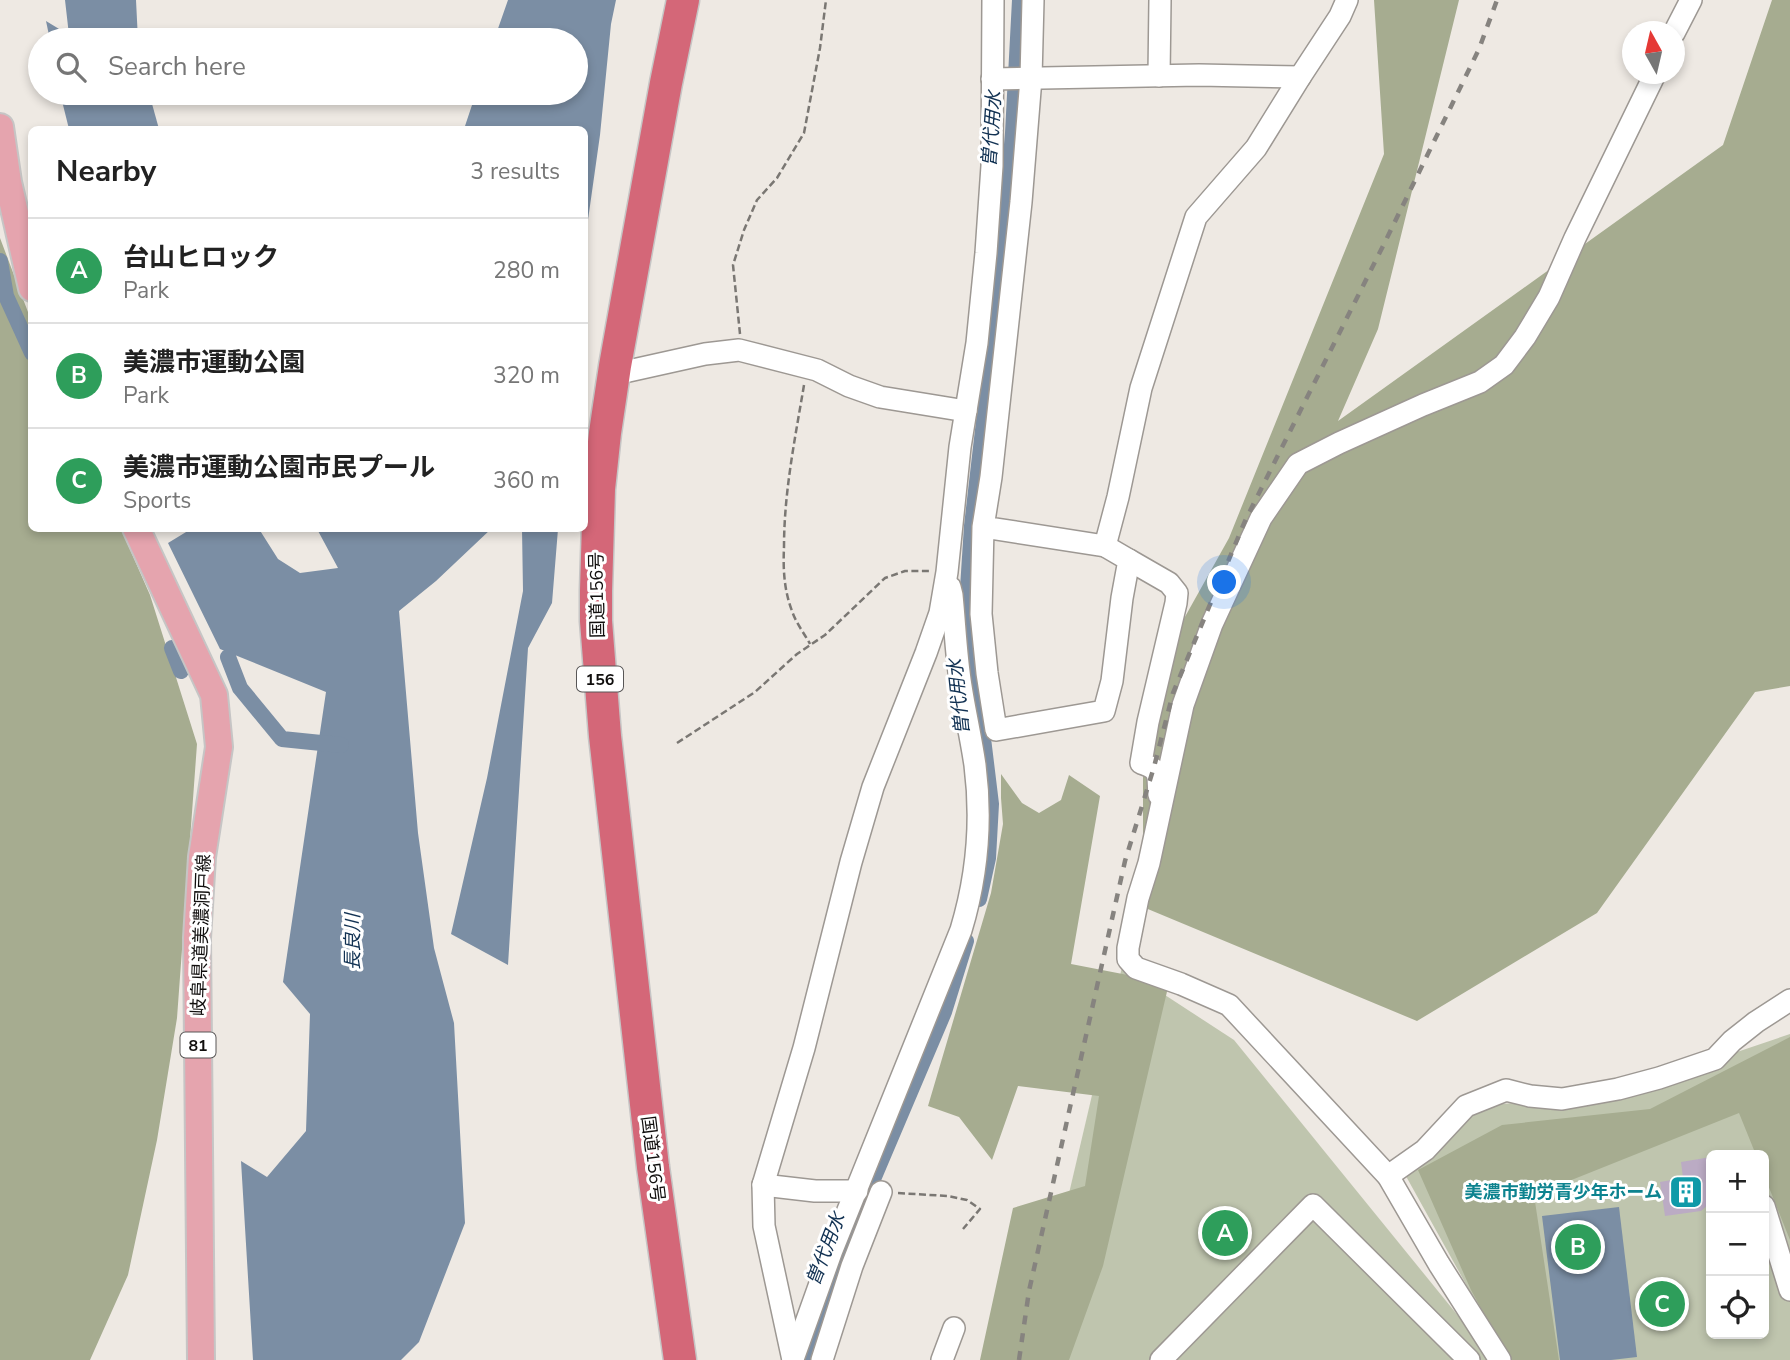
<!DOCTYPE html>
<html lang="en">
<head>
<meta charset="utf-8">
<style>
	body { margin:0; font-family:"Nunito Sans","Noto Sans JP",sans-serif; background:#f6f6f6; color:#222 }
	.controls { position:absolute; right:21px; bottom:21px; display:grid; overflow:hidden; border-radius:10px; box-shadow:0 4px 10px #0003 }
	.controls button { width:63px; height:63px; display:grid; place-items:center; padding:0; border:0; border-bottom:2px solid #e0e0e0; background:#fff; color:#222; font:35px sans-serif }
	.compass { position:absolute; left:1622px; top:21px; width:63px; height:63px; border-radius:50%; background:#fff; box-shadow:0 4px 10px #0003; rotate:352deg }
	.you { position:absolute; left:1225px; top:583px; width:24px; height:24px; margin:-18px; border:5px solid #fff; border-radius:50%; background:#1a73e8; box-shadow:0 0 0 10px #1a73e833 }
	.badge { display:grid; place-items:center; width:46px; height:46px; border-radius:50%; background:#2563eb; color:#fff; font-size:23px; font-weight:700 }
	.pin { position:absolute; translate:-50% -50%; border:4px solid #fff; box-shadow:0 2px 7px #0006 }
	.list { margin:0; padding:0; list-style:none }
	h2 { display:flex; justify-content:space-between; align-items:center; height:91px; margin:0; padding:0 28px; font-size:30px }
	h2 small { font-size:23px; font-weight:400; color:#767676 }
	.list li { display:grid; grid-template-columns:46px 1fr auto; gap:21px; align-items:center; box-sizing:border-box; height:105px; padding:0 28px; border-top:2px solid #e0e0e0 }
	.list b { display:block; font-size:26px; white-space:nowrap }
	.list p { margin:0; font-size:23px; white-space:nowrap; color:#767676 }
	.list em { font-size:23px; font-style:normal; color:#767676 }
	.icon { flex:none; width:38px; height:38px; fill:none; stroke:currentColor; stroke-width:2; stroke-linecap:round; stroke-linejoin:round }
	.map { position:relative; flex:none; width:1790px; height:1360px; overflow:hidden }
	.search { position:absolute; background:#fff; box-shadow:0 4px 10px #0003; left:28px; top:28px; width:560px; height:77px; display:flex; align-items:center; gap:18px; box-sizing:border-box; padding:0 24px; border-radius:38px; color:#767676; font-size:26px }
	.panel { position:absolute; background:#fff; box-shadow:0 4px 10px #0003; left:28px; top:126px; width:560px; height:406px; border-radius:10px }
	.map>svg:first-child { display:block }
	.green { fill:#bfc5ae; fill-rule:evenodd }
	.forest { fill:#a6ac90 }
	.water { fill:#7b8ea4 }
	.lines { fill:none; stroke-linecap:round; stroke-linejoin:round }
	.canal { stroke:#7b8ea4; stroke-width:16 }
	.building { fill:#bbabc4 }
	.minor-casing { stroke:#9d9893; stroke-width:24 }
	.major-casing { stroke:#c6c5c5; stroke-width:30 }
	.highway-casing { stroke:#c6c5c5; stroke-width:35 }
	.path { stroke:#7a7773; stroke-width:2.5; stroke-dasharray:7 3.5; stroke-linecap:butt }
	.minor { stroke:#fff; stroke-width:21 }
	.major { stroke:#e5a4ae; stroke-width:26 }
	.highway { stroke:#d46778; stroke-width:32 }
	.rail { stroke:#86837f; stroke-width:4.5; stroke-dasharray:9 9; stroke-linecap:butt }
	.labels { text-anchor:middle; stroke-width:6; stroke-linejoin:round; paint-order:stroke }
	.shield { fill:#fff; stroke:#585656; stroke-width:2 }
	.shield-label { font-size:16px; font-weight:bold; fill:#100e0d }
	.street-label { font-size:18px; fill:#100e0d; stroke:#fff }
	.culture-label { font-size:18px; font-weight:bold; fill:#0d838f; stroke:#fff; text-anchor:end }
	.water-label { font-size:19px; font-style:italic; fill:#123253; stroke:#fff }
</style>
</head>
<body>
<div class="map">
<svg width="1790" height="1360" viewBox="0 0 1790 1360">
	<rect width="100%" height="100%" fill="#eee9e3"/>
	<g class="green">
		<path d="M1122 967 1234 1040 1494 1360H1034L1041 1313Z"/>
		<path d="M1790 1034V1360H1508L1397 1160 1490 1105 1562 1099 1630 1088ZM1711 1155H1764V1334H1711Z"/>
	</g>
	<g class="forest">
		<path d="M1374 0H1459L1378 329 1338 421 1723 145 1772 0H1790V686L1755 692 1597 913 1417 1021 1143 907V692L1229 538 1384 154Z"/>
		<path d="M0 238 31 320 32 528 121 529 150 595 197 744 177 1018 157 1140 128 1275 90 1360H0Z"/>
		<path d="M1001 774 1022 803 1039 813 1061 800 1069 775 1100 796 1071 964 1169 983 1103 1266 1069 1360H980L1013 1208 1085 1186 1099 1096 1018 1086 992 1160 959 1117 928 1106 991 893 1003 824 1001 798Z"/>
		<path d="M1790 1037V1240L1764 1175V1155H1756L1739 1113 1534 1195 1559 1360H1509L1471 1290 1418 1170 1502 1125 1650 1109Z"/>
	</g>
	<g class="water">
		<path d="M65 0H136L138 40H50L46 21 69 35Z"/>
		<path d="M508 0H616L611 24 600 135 585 241 584 130 464 129 476 93H576V40H494Z"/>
		<path d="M60 93H149L159 129H69Z"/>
		<path d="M191 529H259L278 559 300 573 338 568 317 529H491L436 581 399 611 418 833 434 948 454 1023 465 1223 419 1342 401 1360H253L241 1161 267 1177 306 1131 310 1014 283 982 326 692 220 649 168 543Z"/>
		<path d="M522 529H558L552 603 528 648 508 965 451 934 487 778 523 591Z"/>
		<path d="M1619 1207 1637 1357 1611 1360H1560L1542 1216Z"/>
	</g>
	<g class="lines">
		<g class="canal">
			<path d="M0 261 6 296 32 353"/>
			<path d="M172 648 181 671"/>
			<path d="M228 657 240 688 282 739 341 745"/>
			<path d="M979 899 988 858 991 804 977 689 968 588 972 526 1001 273 1013 133 1020 0"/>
			<path d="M811 1360 819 1324 874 1177 944 1012 966 941"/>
		</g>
	</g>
	<path class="building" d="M1711 1157V1202L1701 1211 1665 1216 1660 1182 1683 1178 1681 1162Z"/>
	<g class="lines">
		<g class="minor-casing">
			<g id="minor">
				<path d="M1674 33 1691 0"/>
				<path d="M1159 76 1160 0"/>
				<path d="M992 79 1199 75 1300 77"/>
				<path d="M615 374 705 354 739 350 817 370 849 386 880 397 966 411"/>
				<path d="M983 527 1105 546 1129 560 1122 598 1112 681 1104 711 996 730 987 673 981 614 983 527 991 477 1021 202 1031 78 1033 0"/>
				<path d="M1105 546 1118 497 1141 388 1196 217 1256 148 1300 77 1340 16 1347 0"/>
				<path d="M1129 560 1169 583 1177 593 1176 603 1148 722 1141 763C1162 770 1157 775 1159 795"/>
				<path d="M1388 1176 1425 1150 1466 1106 1506 1090 1530 1096 1562 1099 1618 1089 1659 1078 1715 1059 1732 1041 1756 1022 1790 1000"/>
				<path d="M763 1185 815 1191H857"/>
				<path d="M1764 1206 1790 1290"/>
				<path d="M793 1359 832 1250 961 930C977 877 982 820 975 765 971 738 965 712 961 686 956 656 955 625 952 595L950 587"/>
				<path d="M793 1360 764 1226 763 1185 804 1048 851 862 873 787 926 653 940 613 947 572 960 447 977 343 986 253 992 166 993 0"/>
				<path d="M822 1360 852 1266 881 1192"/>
				<path d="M942 1360 954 1328"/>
				<path d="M1161 1360 1313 1205 1469 1360"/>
				<path d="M1500 1360 1439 1264 1388 1176 1229 1005 1181 984 1136 968 1128 959V948L1138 898 1149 863 1183 705 1212 624 1261 518 1298 464 1339 443 1423 405 1480 382 1504 365 1525 337 1549 297 1575 238 1655 74"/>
			</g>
		</g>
		<g class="major-casing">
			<g id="major">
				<path d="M0 127 8 182 32 288"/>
				<path d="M136 528 214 695 219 747 202 857 197 938 201 1360"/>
			</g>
		</g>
		<g class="highway-casing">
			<path id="highway" d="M680 1360 653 1167 605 736 596 621V591L599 489 605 433 615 366 666 83 683 0"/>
		</g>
		<g class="path">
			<path d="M740 334 733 265 744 230 757 200 777 178 804 133 820 48 826 0"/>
			<path d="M804 385C795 439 784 492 784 547 783 569 784 590 792 611 796 623 804 633 810 644"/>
			<path d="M677 743 755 692 797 654 825 635 885 578 905 571H930"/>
			<path d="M898 1193 948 1196 967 1200 980 1209 963 1229"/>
		</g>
		<use href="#minor" class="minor"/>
		<use href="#major" class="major"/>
		<use href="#highway" class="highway"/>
		<path class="rail" d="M1019 1360 1029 1291 1125 861 1154 767 1173 693 1245 521 1385 242 1479 49 1497 0"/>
	</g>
	<defs>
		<g id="building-square" transform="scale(1.75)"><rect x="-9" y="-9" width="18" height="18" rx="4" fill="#0f9aa8" stroke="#fff"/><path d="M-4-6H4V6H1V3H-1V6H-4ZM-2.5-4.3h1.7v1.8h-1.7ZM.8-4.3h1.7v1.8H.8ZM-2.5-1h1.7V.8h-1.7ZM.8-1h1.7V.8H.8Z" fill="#fff"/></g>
	</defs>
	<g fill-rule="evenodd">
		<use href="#building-square" x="1686" y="1192"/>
	</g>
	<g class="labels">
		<g class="shield">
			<rect x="577" y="666.5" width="46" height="25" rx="5"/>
			<rect x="180.5" y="1032.5" width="35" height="25" rx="5"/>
		</g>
		<g class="shield-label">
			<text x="600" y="685">156</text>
			<text x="198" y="1051">81</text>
		</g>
		<g class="street-label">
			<text transform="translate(597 595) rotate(-91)" y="6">国道156号</text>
			<text transform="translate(201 935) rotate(-88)" y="6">岐阜県道美濃洞戸線</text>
			<text transform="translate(653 1159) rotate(83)" y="6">国道156号</text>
		</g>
		<g class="culture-label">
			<text x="1662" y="1198">美濃市勤労青少年ホーム</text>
		</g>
		<g class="water-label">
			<text transform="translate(991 129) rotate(-86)" y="7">曽代用水</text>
			<text transform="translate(958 697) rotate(-96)" y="7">曽代用水</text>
			<text transform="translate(352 942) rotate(-90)" y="7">長良川</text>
			<text transform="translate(825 1249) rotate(-69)" y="7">曽代用水</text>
		</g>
	</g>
</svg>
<div class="controls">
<button>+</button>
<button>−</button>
<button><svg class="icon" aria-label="locate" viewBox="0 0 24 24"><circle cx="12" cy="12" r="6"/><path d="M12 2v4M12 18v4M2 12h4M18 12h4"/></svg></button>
</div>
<svg class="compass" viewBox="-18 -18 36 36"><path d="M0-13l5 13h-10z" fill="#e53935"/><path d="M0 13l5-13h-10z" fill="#767676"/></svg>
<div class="you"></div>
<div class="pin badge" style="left:1225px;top:1233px;background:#2e9e5b">A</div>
<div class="pin badge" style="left:1578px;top:1247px;background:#2e9e5b">B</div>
<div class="pin badge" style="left:1662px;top:1304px;background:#2e9e5b">C</div>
<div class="search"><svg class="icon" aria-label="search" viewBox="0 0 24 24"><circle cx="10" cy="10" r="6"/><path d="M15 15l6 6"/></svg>Search here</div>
<section class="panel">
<h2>Nearby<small>3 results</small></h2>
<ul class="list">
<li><span class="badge" style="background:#2e9e5b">A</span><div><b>台山ヒロック</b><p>Park</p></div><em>280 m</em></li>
<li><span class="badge" style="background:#2e9e5b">B</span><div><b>美濃市運動公園</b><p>Park</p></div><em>320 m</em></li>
<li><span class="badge" style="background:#2e9e5b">C</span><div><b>美濃市運動公園市民プール</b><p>Sports</p></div><em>360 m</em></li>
</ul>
</section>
</div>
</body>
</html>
